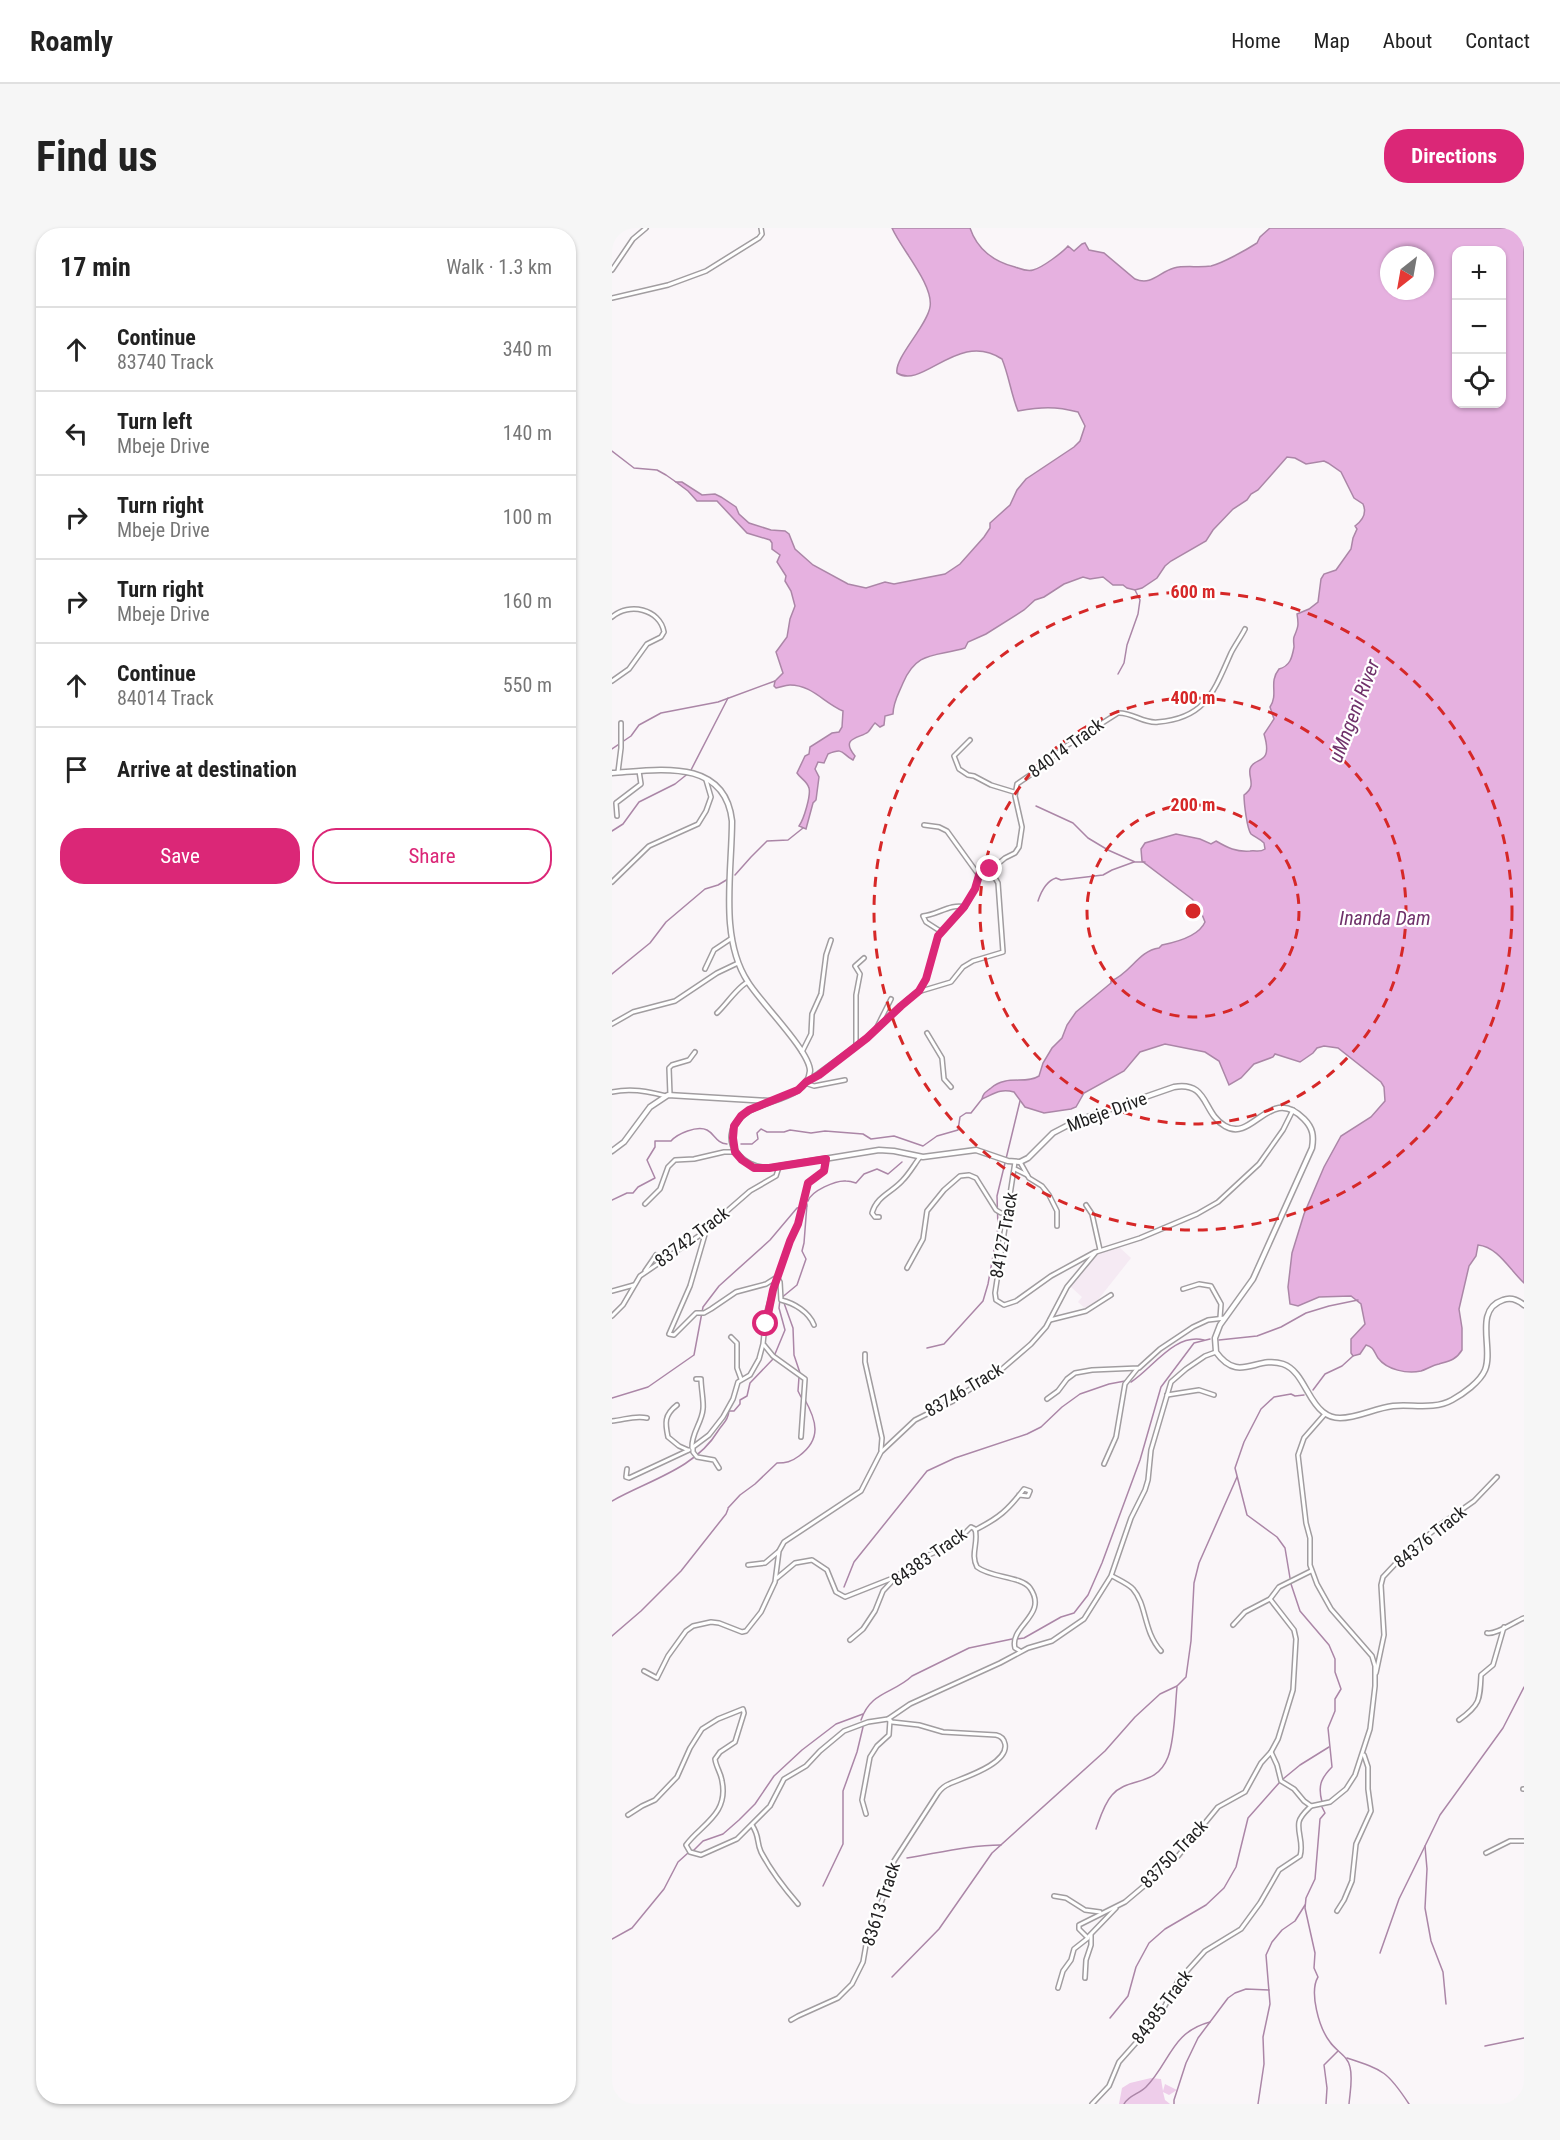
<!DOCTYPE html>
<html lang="en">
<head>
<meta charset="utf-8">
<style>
	body { margin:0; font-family:"Roboto Condensed",sans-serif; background:#f6f6f6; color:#222 }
	.controls { position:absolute; right:18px; top:18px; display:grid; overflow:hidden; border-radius:12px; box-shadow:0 2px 4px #0004 }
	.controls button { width:54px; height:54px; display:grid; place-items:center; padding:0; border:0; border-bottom:2px solid #e0e0e0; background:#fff; color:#222; font:30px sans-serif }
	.compass { position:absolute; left:768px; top:18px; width:54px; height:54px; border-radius:50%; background:#fff; box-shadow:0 2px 4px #0004; rotate:211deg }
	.stop { position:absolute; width:18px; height:18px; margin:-14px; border:4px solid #db2777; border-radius:50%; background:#fff }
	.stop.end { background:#db2777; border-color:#fff; box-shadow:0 2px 6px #0008 }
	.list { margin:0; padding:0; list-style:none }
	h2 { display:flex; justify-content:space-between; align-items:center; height:78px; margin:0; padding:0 24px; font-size:26px }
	h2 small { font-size:20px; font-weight:400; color:#767676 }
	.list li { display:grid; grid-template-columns:39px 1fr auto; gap:18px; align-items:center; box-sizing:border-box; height:84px; padding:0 24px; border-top:2px solid #e0e0e0 }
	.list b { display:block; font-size:22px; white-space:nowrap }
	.list p { margin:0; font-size:20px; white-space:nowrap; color:#767676 }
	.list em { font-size:20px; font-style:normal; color:#767676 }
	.actions { display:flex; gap:12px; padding:18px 24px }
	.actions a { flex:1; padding:14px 0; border:2px solid #db2777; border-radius:24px; text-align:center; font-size:21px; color:#db2777 }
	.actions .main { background:#db2777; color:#fff }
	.icon { flex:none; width:33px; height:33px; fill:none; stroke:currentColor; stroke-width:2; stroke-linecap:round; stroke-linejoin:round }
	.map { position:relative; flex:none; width:912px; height:1876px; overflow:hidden; border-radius:24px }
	header { display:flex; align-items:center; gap:36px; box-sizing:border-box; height:84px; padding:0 30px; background:#fff; border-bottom:2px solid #e0e0e0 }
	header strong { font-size:28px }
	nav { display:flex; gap:33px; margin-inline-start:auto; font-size:21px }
	.intro { display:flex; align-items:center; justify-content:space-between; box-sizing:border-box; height:144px; padding:0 36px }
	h1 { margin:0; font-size:42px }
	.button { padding:15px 27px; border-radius:24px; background:#db2777; color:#fff; font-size:21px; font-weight:700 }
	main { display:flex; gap:36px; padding:0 36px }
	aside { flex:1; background:#fff; border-radius:24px; box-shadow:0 2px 4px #0004 }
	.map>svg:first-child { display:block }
	.built { fill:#f5eaf3 }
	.green { fill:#eecdea }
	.water { fill:#e6b1e0; stroke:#ab86a7; stroke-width:1.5; fill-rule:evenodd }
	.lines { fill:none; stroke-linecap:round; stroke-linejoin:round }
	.stream { stroke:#ab86a7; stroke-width:1.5 }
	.street-casing { stroke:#a19da0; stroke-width:6 }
	.secondary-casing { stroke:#a19da0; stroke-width:7 }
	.street { stroke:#fff; stroke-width:3 }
	.secondary { stroke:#fff; stroke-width:4 }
	.route { stroke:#db2777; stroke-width:8 }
	.ring { fill:none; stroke:#d62828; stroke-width:3; stroke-dasharray:10 8 }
	.labels { text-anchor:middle; stroke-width:4.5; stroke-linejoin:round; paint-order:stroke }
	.street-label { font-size:18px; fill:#212021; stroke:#fff }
	.water-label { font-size:20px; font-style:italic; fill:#70326b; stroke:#fff }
	.centre { fill:#d62828; stroke:#fff; stroke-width:3 }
	.ring-label { font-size:18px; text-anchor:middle; font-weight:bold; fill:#d62828; stroke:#fff; stroke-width:4.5; stroke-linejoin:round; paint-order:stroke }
</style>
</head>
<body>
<header>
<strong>Roamly</strong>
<nav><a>Home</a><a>Map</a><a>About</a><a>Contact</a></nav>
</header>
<div class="intro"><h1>Find us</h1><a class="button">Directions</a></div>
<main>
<aside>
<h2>17 min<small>Walk · 1.3 km</small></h2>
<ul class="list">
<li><svg class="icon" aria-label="ahead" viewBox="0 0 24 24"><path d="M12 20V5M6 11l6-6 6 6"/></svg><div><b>Continue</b><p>83740 Track</p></div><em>340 m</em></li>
<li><svg class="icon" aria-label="left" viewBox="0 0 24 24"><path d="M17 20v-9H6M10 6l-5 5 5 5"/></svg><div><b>Turn left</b><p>Mbeje Drive</p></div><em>140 m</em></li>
<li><svg class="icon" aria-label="right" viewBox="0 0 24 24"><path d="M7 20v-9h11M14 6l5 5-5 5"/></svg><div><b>Turn right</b><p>Mbeje Drive</p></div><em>100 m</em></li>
<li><svg class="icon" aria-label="right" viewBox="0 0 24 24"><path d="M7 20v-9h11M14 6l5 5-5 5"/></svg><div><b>Turn right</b><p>Mbeje Drive</p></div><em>160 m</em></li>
<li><svg class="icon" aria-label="ahead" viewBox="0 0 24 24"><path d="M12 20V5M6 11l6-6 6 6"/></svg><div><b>Continue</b><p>84014 Track</p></div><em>550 m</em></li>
<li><svg class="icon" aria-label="arrive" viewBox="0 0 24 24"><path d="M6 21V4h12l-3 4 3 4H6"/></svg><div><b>Arrive at destination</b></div></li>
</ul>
<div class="actions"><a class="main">Save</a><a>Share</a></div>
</aside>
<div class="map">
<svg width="912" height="1876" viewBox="0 0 912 1876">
	<rect width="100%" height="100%" fill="#faf6f9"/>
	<path class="built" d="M507 1019 519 1030 481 1078 474 1081 466 1074 470 1069 458 1058 484 1025Z"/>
	<path class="green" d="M539 1850 549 1851 551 1863 553 1856 565 1862 557 1867 551 1864 553 1872 558 1876H507L510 1860 518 1855Z"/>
	<path class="water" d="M280 0H358C365 21 382 34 403 39 409 41 415 44 421 42 430 40 451 24 456 18L462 23 470 16 473 15 477 22 492 25 523 51C540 58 547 44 562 40 574 37 586 40 599 38 611 35 634 22 645 15L648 9 658 0H912V1055C897 1041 886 1019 866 1017L864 1028 857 1038 847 1081 850 1100V1122C844 1132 837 1133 827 1136 821 1137 815 1141 809 1143 795 1146 775 1142 766 1130 762 1124 762 1119 754 1117L748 1126 741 1128 739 1125V1111L753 1096 749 1076 739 1068 707 1069 686 1078 678 1076 676 1059 680 1025 692 986 712 939 729 908 759 889 773 873 772 859 769 854 726 820 712 818 705 820 701 825 688 834 663 826 661 829 642 836 629 850 617 857 607 833 593 824 553 816 528 824 512 843 472 865 464 879 459 881 432 885 413 879 402 864C388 860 382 866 370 871 371 865 374 864 379 860 395 846 413 857 427 848L431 835 440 820 450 810 455 797 464 784 499 755V753C519 745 526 723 547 720L550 717C565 714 587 708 593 694L587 679 580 671 530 633 529 621 533 615 564 606 588 611 599 616 604 613C616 620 624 624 638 623 645 622 647 625 653 621L652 615C648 611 643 609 639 606 635 601 632 575 632 567 645 558 636 550 638 541 641 528 662 539 652 506L662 491 658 479C667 465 656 455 667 441 678 438 680 430 682 419 682 416 681 412 682 409 686 399 687 398 685 386L697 381 706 374 709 351 712 346 724 342 739 321 741 310 745 301 743 298C751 292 755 285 751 276L742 270 729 244 716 235 712 233 694 236 683 230 675 229 646 262 639 266 635 272 621 281 601 302 594 313 559 333 553 338 545 350 530 360 523 362 515 360 511 357H501L491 349 478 351 471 349 452 356 432 369 423 372 412 382 374 406 356 414 353 420C324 429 305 422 291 455 287 465 281 474 281 486L273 488 272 497 268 499 263 495C260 498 259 501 256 504 249 510 227 509 243 528L241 532C229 526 233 519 216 526L212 535 206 534 203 541 207 549 204 572 201 575 194 601 187 598C192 591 199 567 197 560 195 553 189 551 185 545L193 528 197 526 198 519 220 505 227 504 230 499 231 483C212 475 200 457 178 457 173 457 169 459 164 460L162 458 163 453 171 445 164 424 175 409 178 391 183 378 179 363 173 353 174 348 165 334 168 327 160 321V315L158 312 135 305 105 273H85L76 263 64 254H70L90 267 103 266 109 269 124 279 127 286 137 295 159 302 173 303 177 306 183 321 201 337 236 356 254 360 273 354 282 356 333 346 348 336 372 309 378 300V295L398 277 405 262 414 251 462 219 468 213 473 198 466 184C443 178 429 179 406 183 399 166 397 148 390 131 346 102 311 162 285 145 282 130 315 98 318 79 322 57 289 21 280 0ZM844 22H890V176H844ZM777 27H813V63H777Z"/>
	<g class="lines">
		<g class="stream">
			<path d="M0 223 22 240 45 242 54 247 64 254"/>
			<path d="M506 446 512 435 515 417 526 386 528 372 523 362"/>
			<path d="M0 521 19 508 27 497 49 485 106 474 163 453"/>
			<path d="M424 578 461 595 476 610 496 622 523 634H533"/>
			<path d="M0 603 11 596 27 574 63 556 78 544 116 470"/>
			<path d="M123 647 139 629 155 613 176 612 191 600"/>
			<path d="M426 673C429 664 434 653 444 650L449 652 491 647 500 642 522 634"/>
			<path d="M0 746 38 715 54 694 93 661 106 657 116 651"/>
			<path d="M129 916H140L146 911 145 905 149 901 155 904H172L178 902 199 905 213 903 251 906 259 911 282 908 311 918 325 908 346 902 348 889 354 885H359L370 871"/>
			<path d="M0 972 15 965H21L26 959 43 950 35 932 43 919V913H59C65 906 85 897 95 902 103 906 104 915 115 916"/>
			<path d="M196 973C199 963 224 952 234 953 238 953 241 954 244 955L252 946 265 941 276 946 290 934"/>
			<path d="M172 1075 181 1100 182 1127 188 1145"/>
			<path d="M607 1112 645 1108 669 1099 694 1085 717 1078 746 1072"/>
			<path d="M315 1120 332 1116 371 1073 376 1056 386 1000 385 968 408 873"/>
			<path d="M163 1126 173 1102 167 1080 168 1071 185 1057 194 1031 190 1023 192 1015 195 976"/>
			<path d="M187 1149 186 1163 189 1169"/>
			<path d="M519 1154C541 1140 562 1105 592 1112"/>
			<path d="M701 1162 713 1146 730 1138 741 1128"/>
			<path d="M0 1170 36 1159 82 1127 91 1079 107 1058 158 1012 185 980 195 978"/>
			<path d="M0 1273C37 1252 83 1241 106 1203 111 1195 116 1193 117 1183H122L128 1176V1172L135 1168 138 1155 161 1131"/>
			<path d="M116 1280 128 1267 143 1256 165 1235C174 1235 179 1234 187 1228 210 1211 205 1193 192 1170"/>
			<path d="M678 1350 673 1320 665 1309 635 1287 623 1240 632 1214 649 1181 662 1169 679 1166 683 1168 692 1167"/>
			<path d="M679 1356 688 1383 717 1417 723 1431V1444L729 1461 723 1471V1483L716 1500 720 1539C708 1551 706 1559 710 1574"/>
			<path d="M232 1359 242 1334 315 1243 343 1230 415 1206 429 1199 450 1179 468 1166 497 1156 513 1153"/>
			<path d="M0 1408 29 1383 69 1343 114 1286 116 1281"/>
			<path d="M405 1411 412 1410 449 1389 462 1385 476 1367 490 1335 528 1232 549 1159 582 1115 598 1111"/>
			<path d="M249 1492C259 1463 281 1466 300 1448L357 1420 400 1411"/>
			<path d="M671 1551 688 1537 717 1519"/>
			<path d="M710 1579 713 1585 708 1591 703 1651 694 1670 693 1680 703 1725 702 1740 706 1749C697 1764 707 1800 718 1814 724 1823 736 1828 738 1839 741 1851 738 1864 737 1876"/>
			<path d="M484 1601C488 1590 492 1576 500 1567 516 1548 544 1560 556 1529 563 1511 563 1478 565 1459"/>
			<path d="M81 1623 91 1613 111 1606 127 1592 143 1576 162 1548 190 1522 224 1496 251 1486"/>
			<path d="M295 1630C326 1625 357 1617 389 1617"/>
			<path d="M211 1658 231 1616V1563L245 1524 251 1499"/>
			<path d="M0 1711 20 1700 52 1661 66 1634 76 1625"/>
			<path d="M768 1725 787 1671 813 1618"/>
			<path d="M280 1749 327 1701 380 1625 493 1523 523 1489 548 1466 565 1458 574 1449 579 1413 582 1355 587 1335 625 1249"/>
			<path d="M834 1776 831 1744 819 1713 813 1680 815 1641 813 1618 828 1587 891 1500 912 1459"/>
			<path d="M498 1790 516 1768 524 1739 537 1715 553 1701 594 1677 612 1660 624 1639 636 1590 667 1555"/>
			<path d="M873 1818 912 1810"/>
			<path d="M735 1830C772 1842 776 1844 797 1876"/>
			<path d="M512 1876C517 1867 527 1866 534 1859 558 1835 559 1804 598 1794"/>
			<path d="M562 1876V1872L574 1835 586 1810 616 1770 623 1765 634 1761 657 1762"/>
			<path d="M646 1876 652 1836 651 1809 658 1776 654 1727 660 1714 670 1702 683 1693 693 1677"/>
			<path d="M714 1876 715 1860 712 1837 726 1823"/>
			<path d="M901 1876 912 1863"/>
		</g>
		<g class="street-casing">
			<g id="street">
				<path d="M0 42 21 11 34 0"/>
				<path d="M0 70 56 57 94 43 147 10 150 6 149 0"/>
				<path d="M0 389C17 374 48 381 52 404L49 409 35 416 17 441 0 453"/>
				<path d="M358 512 342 528 347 541 356 547 362 548 379 557 402 564"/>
				<path d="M6 544 9 520V495"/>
				<path d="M5 588 4 575 29 556 27 543"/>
				<path d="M312 597 327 599 335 603 366 646"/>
				<path d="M0 654 37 618 86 596 94 583 99 569 94 552"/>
				<path d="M328 703 314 694 311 688C325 687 339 675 353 679"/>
				<path d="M93 741 102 722 120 710"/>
				<path d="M309 763 339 754 351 739 361 733 391 724 386 655 378 641"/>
				<path d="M105 785C114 777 126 758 136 754"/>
				<path d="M0 796 21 784 63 773 105 745 126 735"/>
				<path d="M264 801 279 771"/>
				<path d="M315 805 330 830 332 851 339 859"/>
				<path d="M244 818V767L248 746 243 738 252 730"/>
				<path d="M190 824 199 806 200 786 209 766 214 727 219 712"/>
				<path d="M196 853 255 810 294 773 307 763 314 751 326 708 353 679 363 661 368 644 381 640 393 630 403 625 407 619 410 599 403 568 405 556 434 536 451 520 506 485C520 484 532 496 546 494 594 490 602 463 619 425 623 417 629 409 633 401"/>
				<path d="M193 855 202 858 233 852"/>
				<path d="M0 864C19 860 36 863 54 868"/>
				<path d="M58 867 57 840 60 837 77 832 83 824"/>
				<path d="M403 934 383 1065 384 1072 392 1077 404 1073 439 1048 483 1024"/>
				<path d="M408 934 417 950 430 958 437 967 445 983V998"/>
				<path d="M403 941 415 947"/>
				<path d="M33 976 48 961 56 939 63 932 82 931 112 924H124"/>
				<path d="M474 977 480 986 488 1022"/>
				<path d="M267 989H263L260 985C265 968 279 965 290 953 297 946 302 937 308 929"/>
				<path d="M94 1003 78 1058 57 1106 62 1107 84 1085H92L99 1081 124 1064 154 1056 165 1049 168 1054 169 1072C182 1075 197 1084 202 1097"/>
				<path d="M295 1040 311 1011 315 983 332 962 348 948 357 947 364 950 384 982 389 985H396"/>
				<path d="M33 1043 44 1027 47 1029V1034"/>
				<path d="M571 1061 587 1056 599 1058 609 1076 608 1090"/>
				<path d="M0 1063 22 1057"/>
				<path d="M0 1088 11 1077 28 1048 94 1003 99 997 138 963 164 948 167 939"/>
				<path d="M438 1092 474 1083 499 1067"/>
				<path d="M119 1109 125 1115V1140L129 1151"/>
				<path d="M152 1117 161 1128 193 1151 189 1209"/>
				<path d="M253 1126V1134L270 1210 269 1222"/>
				<path d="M555 1167 587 1162 602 1167"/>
				<path d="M435 1171 446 1163 455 1151 463 1145 480 1142 527 1140 548 1121 581 1099 596 1092 613 1090"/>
				<path d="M65 1177C52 1187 53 1195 56 1209L67 1218 76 1222"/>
				<path d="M0 1193C12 1192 23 1187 35 1190"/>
				<path d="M80 1220C79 1205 90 1195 91 1181 92 1174 89 1160 89 1151H84"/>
				<path d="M492 1236 504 1209 513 1156 525 1141"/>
				<path d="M107 1240 102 1232 85 1229 81 1224V1219L97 1207 111 1189 121 1171 126 1154 138 1147 147 1131 151 1116 154 1087 161 1062 178 1013 186 996 196 955 212 943 214 931"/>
				<path d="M15 1241 14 1249 17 1250 77 1222"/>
				<path d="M363 1302C387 1290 396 1282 412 1261L418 1263 416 1268 407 1267"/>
				<path d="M136 1337 153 1335 166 1324"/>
				<path d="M500 1348C507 1352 515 1355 521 1361 535 1377 531 1403 549 1423"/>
				<path d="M165 1350 183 1335 200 1332 215 1342 224 1364 233 1369 281 1350"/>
				<path d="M658 1371 682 1402 684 1411 681 1462 666 1511 659 1524"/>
				<path d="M621 1397 633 1384 658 1371 667 1359 699 1343"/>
				<path d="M875 1405C884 1407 902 1394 912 1390"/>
				<path d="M238 1412 251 1401 263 1383 271 1363 285 1348 312 1329 342 1316 359 1299 363 1301C367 1314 358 1326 365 1339 379 1350 409 1348 418 1360 437 1387 397 1398 403 1420L408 1423"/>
				<path d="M32 1443 45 1450 56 1428 74 1403 81 1398 99 1394 107 1395 130 1404 134 1403 149 1384 163 1354 167 1323 172 1314 249 1263 269 1224 303 1192 341 1173 364 1157 383 1147 419 1116 434 1099 455 1059 484 1024 528 1010 585 986 606 974 647 936 671 902 681 882"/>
				<path d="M764 1445 772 1407 769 1357 771 1349 787 1332 828 1297 862 1273 885 1249"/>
				<path d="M847 1492C868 1477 868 1472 869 1447L881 1437 892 1399"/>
				<path d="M911 1561H912"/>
				<path d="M254 1586 250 1572 258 1529 265 1518 277 1507 278 1492"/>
				<path d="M16 1587 30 1578 43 1572 65 1549 78 1520 90 1501 106 1491 131 1481 132 1485 123 1514 108 1524 103 1531C104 1539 109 1545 110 1553 117 1587 88 1597 74 1617L78 1624 89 1627 125 1611 158 1578 172 1551 194 1538 208 1523 232 1503 256 1494 276 1491 298 1476 388 1435 416 1420 440 1413 472 1391 499 1348 519 1290 533 1262 536 1252 539 1222 559 1154 574 1141 593 1128 604 1124"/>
				<path d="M140 1597C148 1609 144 1613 149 1624 159 1643 172 1660 186 1676"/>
				<path d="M874 1625 898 1613H912"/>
				<path d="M442 1668 454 1670 473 1682 488 1684"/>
				<path d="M725 1683 732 1672 740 1653 744 1616 759 1583 756 1561V1539L752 1527"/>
				<path d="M477 1708 504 1680"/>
				<path d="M473 1750 474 1732 479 1717V1707"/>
				<path d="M446 1760 451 1743 459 1732 462 1721 476 1710 467 1701V1697L513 1674 532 1658 545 1644 566 1628 606 1579 633 1564 649 1535 659 1524 665 1537 669 1553 682 1561 692 1573 699 1578 718 1574 734 1561 743 1547 758 1501 763 1458V1438L760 1428 719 1381 705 1356 698 1337V1310L694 1295 686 1227 692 1210 713 1186"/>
				<path d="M179 1792 186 1788 226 1770 240 1756 251 1734 255 1711 279 1649 282 1633 326 1565C329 1561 332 1558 337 1556 350 1550 397 1536 393 1516 392 1511 389 1508 384 1507L331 1504 307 1497 280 1494 276 1491"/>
				<path d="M480 1876 497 1858 507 1834 547 1789 566 1753 593 1723 629 1701 648 1675 667 1642 688 1628C692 1615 685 1605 687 1594 688 1588 695 1582 699 1578"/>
			</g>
		</g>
		<g class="secondary-casing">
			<g id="secondary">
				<path d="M0 545C45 542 113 529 120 593 120 644 107 710 136 754 148 774 198 823 198 843 196 872 146 871 129 889 106 912 129 941 157 940L267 922 282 923 311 929 364 922 396 933 408 934 416 930 441 905 464 893 562 859C597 853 590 885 613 898 641 915 658 856 692 891 701 900 702 908 700 920L641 1051 608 1097 603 1110 604 1124C627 1156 644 1127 671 1136 691 1143 695 1172 711 1184 716 1188 722 1190 728 1190 746 1190 763 1180 781 1178 800 1176 822 1182 840 1172 851 1166 868 1154 873 1142 882 1121 861 1082 891 1072 898 1069 906 1072 912 1077"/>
				<path d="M0 923 12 914 38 879 56 867 157 873"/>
			</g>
		</g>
		<use href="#street" class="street"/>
		<use href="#secondary" class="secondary"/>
	</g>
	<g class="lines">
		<path class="route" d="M154 1096 161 1062 178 1013 186 996 196 955 212 943 214 931 157 940H142L130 932 123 924 121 910 122 898 129 888 137 882 186 862 194 854 207 847 255 810 289 778 307 763 314 751 326 708 352 679 363 661 368 644 378 641"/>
	</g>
	<g class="ring">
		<circle cx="581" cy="683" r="106"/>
		<circle cx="581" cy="683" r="213"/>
		<circle cx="581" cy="683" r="319"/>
	</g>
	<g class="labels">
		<g class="street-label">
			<text transform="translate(454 520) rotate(-36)" y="6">84014 Track</text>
			<text transform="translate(495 884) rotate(-20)" y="6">Mbeje Drive</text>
			<text transform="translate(392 1007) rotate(-80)" y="6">84127 Track</text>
			<text transform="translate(80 1009) rotate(-37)" y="6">83742 Track</text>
			<text transform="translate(352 1162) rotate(-31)" y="6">83746 Track</text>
			<text transform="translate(818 1309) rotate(-39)" y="6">84376 Track</text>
			<text transform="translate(317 1329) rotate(-35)" y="6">84383 Track</text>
			<text transform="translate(562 1626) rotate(-46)" y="6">83750 Track</text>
			<text transform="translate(269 1676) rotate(-72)" y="6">83613 Track</text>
			<text transform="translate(550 1779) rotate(-53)" y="6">84385 Track</text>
		</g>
		<g class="water-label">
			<text transform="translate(742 483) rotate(-69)" y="7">uMngeni River</text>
			<text x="773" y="697">Inanda Dam</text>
		</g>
	</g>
	<circle cx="581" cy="683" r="9" class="centre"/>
	<g class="ring-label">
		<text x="581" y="370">600 m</text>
		<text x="581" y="476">400 m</text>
		<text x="581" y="583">200 m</text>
	</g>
</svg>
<div class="controls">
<button>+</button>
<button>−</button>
<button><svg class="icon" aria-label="locate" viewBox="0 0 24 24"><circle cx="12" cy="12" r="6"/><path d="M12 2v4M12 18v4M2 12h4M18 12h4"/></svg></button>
</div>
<svg class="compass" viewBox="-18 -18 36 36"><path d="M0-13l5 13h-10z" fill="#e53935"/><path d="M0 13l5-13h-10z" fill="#767676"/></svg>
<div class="stop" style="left:154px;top:1096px"></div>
<div class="stop end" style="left:378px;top:641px"></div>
</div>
</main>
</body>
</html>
